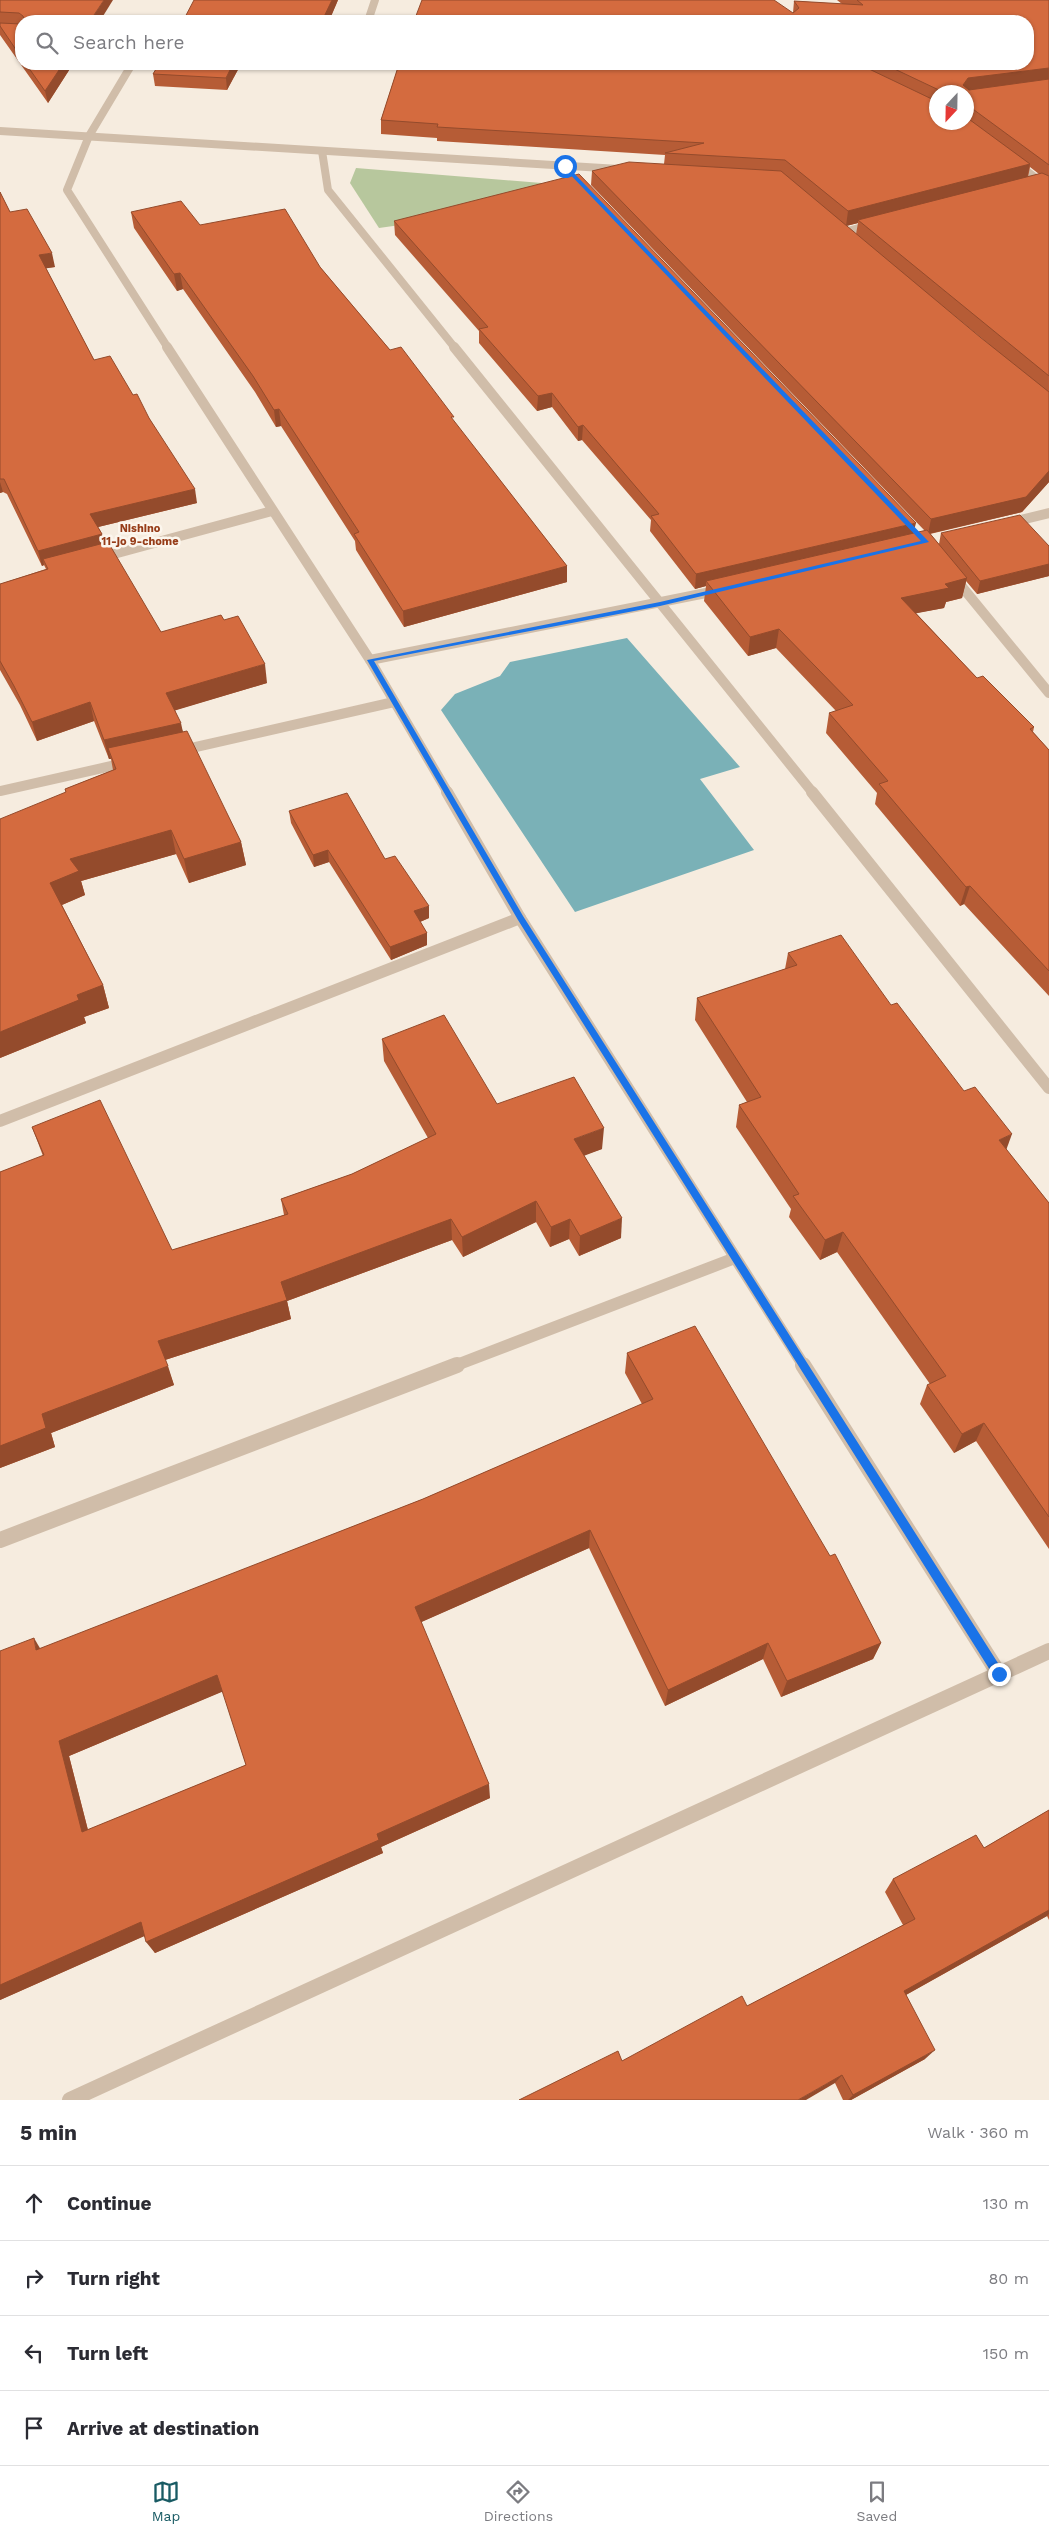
<!DOCTYPE html>
<html lang="en">
<head>
<meta charset="utf-8">
<style>
	body { margin:0; font-family:"Work Sans",sans-serif; background:#f7f7f7; color:#2b2b33 }
	.compass { position:absolute; left:929px; top:85px; width:45px; height:45px; border-radius:50%; background:#fff; box-shadow:0 1px 4px #0004; rotate:202deg }
	.stop { position:absolute; width:15px; height:15px; margin:-11px; border:4px solid #1a73e8; border-radius:50%; background:#fff }
	.stop.end { background:#1a73e8; border-color:#fff; box-shadow:0 1px 5px #0008 }
	.list { margin:0; padding:0; list-style:none }
	h2 { display:flex; justify-content:space-between; align-items:center; height:65px; margin:0; padding:0 20px; font-size:21px }
	h2 small { font-size:16px; font-weight:400; color:#7c7c81 }
	.list li { display:grid; grid-template-columns:32px 1fr auto; gap:15px; align-items:center; box-sizing:border-box; height:75px; padding:0 20px; border-top:1px solid #e1e1e2 }
	.list b { display:block; font-size:19px; white-space:nowrap }
	.list em { font-size:16px; font-style:normal; color:#7c7c81 }
	.icon { flex:none; width:28px; height:28px; fill:none; stroke:currentColor; stroke-width:2; stroke-linecap:round; stroke-linejoin:round }
	.map { position:relative; flex:none; width:1049px; height:2100px; overflow:hidden }
	.search { position:absolute; background:#fff; box-shadow:0 1px 4px #0004; left:15px; right:15px; top:15px; height:55px; display:flex; align-items:center; gap:12px; box-sizing:border-box; padding:0 18px; border-radius:20px; color:#7c7c81; font-size:19px }
	.sheet { height:365px; background:#fff }
	nav { display:flex; justify-content:space-around; align-items:center; box-sizing:border-box; height:70px; border-top:1px solid #e1e1e2; background:#fff; font-size:14px; color:#7c7c81 }
	nav a { display:grid; justify-items:center; gap:2px }
	nav .on { color:#195b64 }
	.map>svg:first-child { display:block }
	.green { fill:#b7c79d }
	.water { fill:#7ab1b7 }
	.lines { fill:none; stroke-linecap:round; stroke-linejoin:round }
	.street-far3 { stroke:#d0bda9; stroke-width:8 }
	.street-far2 { stroke:#d0bda9; stroke-width:10 }
	.street-far1 { stroke:#d0bda9; stroke-width:12 }
	.street { stroke:#d0bda9; stroke-width:16 }
	.wall { fill:#b65c36; fill-rule:evenodd }
	.shaded-wall { fill:#944b2c }
	.building { fill:#d46b3f; stroke:#944b2c; fill-rule:evenodd }
	.route { fill:#1a73e8 }
	.labels { text-anchor:middle; stroke-width:5; stroke-linejoin:round; paint-order:stroke }
	.far-neighbourhood-label { font-size:11px; font-weight:bold; fill:#963c18; stroke:#fcf6ed }
</style>
</head>
<body>
<div class="map">
<svg width="1049" height="2100" viewBox="0 0 1049 2100">
	<rect width="100%" height="100%" fill="#f6ecdf"/>
	<path class="green" d="M356 168 554 184 562 202 379 228 350 183Z"/>
	<path class="water" d="M627 638 740 767 700 779 754 850 575 912 441 710 455 694 500 676 510 662Z"/>
	<g class="lines">
		<g class="street-far3">
			<path d="M368 21 375 0"/>
			<path d="M132 64 89 136 67 190 168 348"/>
			<path d="M849 64 867 77"/>
			<path d="M0 131 619 169"/>
			<path d="M322 151 328 190 455 348"/>
			<path d="M1016 163 1049 188"/>
			<path d="M844 232 873 224"/>
		</g>
		<g class="street-far2">
			<path d="M167 347 370 660 448 793"/>
			<path d="M454 347 813 793"/>
			<path d="M1008 523 1049 513"/>
			<path d="M99 558 272 511"/>
			<path d="M954 577 1049 693"/>
			<path d="M370 660 721 590"/>
			<path d="M178 751 394 702"/>
			<path d="M0 791 129 762"/>
		</g>
		<g class="street-far1">
			<path d="M447 792 520 918 804 1366"/>
			<path d="M812 792 1049 1088"/>
			<path d="M0 1121 520 918"/>
			<path d="M454 1366 735 1258"/>
		</g>
		<g class="street">
			<path d="M803 1365 999 1674"/>
			<path d="M0 1540 457 1365"/>
			<path d="M70 2100 1049 1651"/>
		</g>
	</g>
	<g class="wall">
		<path d="M0 0 100 21H21V64H73L48 103 0 35Z"/>
		<path d="M338 0 329 21H183Z"/>
		<path d="M837 0H1049V482L1022 512 930 534 939 544 941 533 1049 546V576L977 594 966 581 962 598 946 602 944 608 916 613 977 678 1034 727 1033 732 1049 750V996L964 904 960 906 875 804 877 793 826 733 829 713 836 711 776 648 748 656 704 601 706 586 695 589 650 531 651 520 582 440 578 441 552 407 537 411 479 343V331L395 235 394 221 913 533 925 531 591 185 592 171 664 164 665 155 437 141V138L381 134V120L399 64H848L847 67 863 68 858 64H1028L793 13 794 1 842 4ZM936 92H966V122H936ZM1030 167 1039 174 1028 177ZM858 223 856 234 846 226ZM932 297 996 350 980 337Z"/>
		<path d="M159 64H241L227 90 155 86 153 74Z"/>
		<path d="M0 192 10 212 55 267 46 268 94 360 133 395 149 418 197 503 98 527 102 534 104 543 161 632 224 620 267 683 175 710 183 732 241 842 246 865 189 883 176 854 81 881 85 895 62 905 103 985 109 1008 84 1017 86 1023 0 1058 66 793 65 789 113 770 111 759H109L94 721 37 741 20 705 0 670V584L46 569 44 565 42 566 7 494 3 492 0 493Z"/>
		<path d="M131 212 200 225 320 267 390 350 454 422 567 566V582L404 627 356 550 355 541 281 426 276 427 255 392 183 289 177 291 134 228Z"/>
		<path d="M289 811 385 859 429 918 420 922 427 933V945L391 960 329 862 314 867 291 823Z"/>
		<path d="M788 953 891 1005 1049 1203V1549L976 1441 954 1453 920 1404 927 1385 930 1384 837 1252 820 1260 789 1217 791 1209 736 1127 739 1105 747 1102 695 1020 697 998 785 969Z"/>
		<path d="M382 1039 497 1104 602 1149 584 1155 621 1238 579 1256 569 1239 550 1247 536 1222 463 1257 452 1240 287 1301 291 1319 165 1360 174 1385 51 1433 55 1447 0 1468V1172L43 1156 32 1127 172 1250 284 1215 281 1199 352 1174 428 1138 384 1061Z"/>
		<path d="M627 1353 881 1643 873 1659 781 1697 763 1659 665 1706 589 1548 421 1622 490 1798 381 1847 383 1853 155 1953 144 1936 0 2000V1651L40 1649 423 1499 642 1404 625 1373ZM223 1691 246 1765 88 1830 69 1756Z"/>
		<path d="M1049 1810V1920L1047 1916 906 1995 925 2059 851 2100H843L835 2083 622 2061 747 2006 903 1925 885 1892 893 1879 984 1848Z"/>
	</g>
	<g class="shaded-wall">
		<path d="M104 0H113L100 21H90Z"/>
		<path d="M332 0H338L329 21H322Z"/>
		<path d="M63 64H73L48 103 45 91Z"/>
		<path d="M233 64H241L227 90 226 78Z"/>
		<path d="M1049 68V81L965 92 963 85 968 78Z"/>
		<path d="M1030 164 1027 179 858 220V223L846 226 848 211Z"/>
		<path d="M52 253 55 267 42 269 39 255Z"/>
		<path d="M180 273 183 289 177 291 174 274Z"/>
		<path d="M552 393V407L537 411 538 396Z"/>
		<path d="M279 409 281 426 276 427 274 410Z"/>
		<path d="M583 425 582 440 578 441V427Z"/>
		<path d="M1049 471V482L1022 512 928 534 931 519Z"/>
		<path d="M0 482 3 492 0 493Z"/>
		<path d="M195 489 197 503 94 528 90 514Z"/>
		<path d="M916 523 912 538 706 581V586L695 589 696 574Z"/>
		<path d="M102 534 105 549 43 559 44 565 42 566 38 551Z"/>
		<path d="M1049 564V576L977 594 980 581Z"/>
		<path d="M567 566V582L404 627 403 611Z"/>
		<path d="M967 578 962 598 946 602 944 608 897 617 901 598 945 584Z"/>
		<path d="M779 629 776 648 748 656 750 637Z"/>
		<path d="M265 664 267 683 170 712 166 693Z"/>
		<path d="M90 702 94 721 37 741 32 722Z"/>
		<path d="M181 723 185 742 108 748 111 759H109L104 740Z"/>
		<path d="M171 830 176 854 81 881 85 895 57 907 50 883 70 859Z"/>
		<path d="M241 842 246 865 189 883 184 859Z"/>
		<path d="M328 850 329 862 314 867 313 855Z"/>
		<path d="M970 886 964 904 960 906 966 887Z"/>
		<path d="M429 906V918L415 924 414 911Z"/>
		<path d="M427 933V945L391 960 390 947Z"/>
		<path d="M103 985 109 1008 84 1017 86 1023 0 1058V1032L77 995Z"/>
		<path d="M604 1128 602 1149 573 1160 574 1139Z"/>
		<path d="M1012 1134 1004 1156 999 1140Z"/>
		<path d="M536 1201V1222L463 1257 462 1237Z"/>
		<path d="M622 1218 621 1238 579 1256 580 1236Z"/>
		<path d="M451 1219 452 1240 287 1301 291 1319 165 1360 158 1341 281 1282Z"/>
		<path d="M570 1219 569 1239 550 1247 551 1227Z"/>
		<path d="M843 1232 837 1252 820 1260 825 1240Z"/>
		<path d="M168 1366 174 1385 51 1433 55 1447 0 1468V1446L42 1414Z"/>
		<path d="M984 1423 976 1441 954 1453 962 1434Z"/>
		<path d="M590 1530 589 1548 417 1624 415 1607Z"/>
		<path d="M34 1638 44 1655 36 1650Z"/>
		<path d="M768 1643 763 1659 665 1706 668 1690Z"/>
		<path d="M881 1643 873 1659 781 1697 787 1681Z"/>
		<path d="M217 1675 224 1691 69 1756 92 1846 82 1832 59 1741Z"/>
		<path d="M489 1784 490 1798 381 1847 383 1853 155 1953 146 1942 377 1834Z"/>
		<path d="M1049 1910V1914L1047 1916 895 2001 904 1991Z"/>
		<path d="M141 1922 149 1934 0 2000V1985Z"/>
		<path d="M935 2050 925 2059 851 2100H848L853 2095Z"/>
		<path d="M842 2075 835 2083 806 2100H798Z"/>
	</g>
	<g class="building">
		<path d="M0 0H104L90 21H23L24 19 23 16 19 13 0 12Z"/>
		<path d="M194 0H332L322 21H280L256 20 255 21H183Z"/>
		<path d="M422 0H774L793 13 799 8 794 1 863 5 857 0H1049V68L968 78 963 85 969 90 1049 79V165L966 104V92H942L941 91 884 64H1028V21H414Z"/>
		<path d="M0 23 21 24V23V57L0 26Z"/>
		<path d="M26 64H63L45 91Z"/>
		<path d="M159 64H233L226 78 153 74Z"/>
		<path d="M399 64H797L867 68 936 101V122H966V117L1030 164 848 211 785 160 665 153 704 143 437 127 438 124 381 120Z"/>
		<path d="M629 162 781 171 980 337 1049 392V471L1026 497 931 519 592 171Z"/>
		<path d="M1042 173 1049 176V376L858 220Z"/>
		<path d="M579 174 916 523 696 574 651 516 659 514 583 425 578 427 552 393 538 396 479 329 488 327 394 221Z"/>
		<path d="M0 192 10 212 27 209 52 253 39 255 94 360 110 356 133 395 137 394 149 418 195 489 90 514 102 534 38 551 4 479H0Z"/>
		<path d="M181 201 200 225 285 209 320 267 390 350 401 347 454 417H451L567 566 403 611 354 534 359 532 279 409 274 410 253 376 180 273 174 274 131 212Z"/>
		<path d="M1020 515 1049 546V564L980 581 941 533Z"/>
		<path d="M927 530 967 578 945 584 949 588 901 598 977 678 983 676 1034 727 1030 729 1049 750V971L970 886 966 887 879 784 888 781 829 713 853 705 779 629 750 637 706 581Z"/>
		<path d="M108 542 161 632 221 615 224 620 238 616 265 664 166 693 181 723 104 740 90 702 32 722 14 686 0 661V584L48 569 43 559Z"/>
		<path d="M187 731 241 842 184 859 171 830 70 859 79 871 50 883 103 985 77 995 79 1000 0 1032V819L66 792 65 789 116 769 108 748Z"/>
		<path d="M347 793 385 859 395 856 429 906 414 911 427 933 390 947 328 850 313 855 289 811Z"/>
		<path d="M841 935 891 1005 897 1003 964 1091 975 1087 1012 1134 999 1140 1049 1203V1517L984 1423 962 1434 927 1385 946 1376 843 1232 825 1240 793 1196 799 1194 739 1105 761 1097 697 998 797 965 788 953Z"/>
		<path d="M444 1015 497 1104 574 1077 604 1128 574 1139 622 1218 580 1236 570 1219 551 1227 536 1201 462 1237 451 1219 281 1282 287 1300 158 1341 168 1366 42 1414 46 1428 0 1446V1172L44 1155 32 1127 100 1100 172 1250 288 1214 281 1199 352 1174 436 1134 382 1039Z"/>
		<path d="M695 1326 830 1556 835 1554 881 1643 787 1681 768 1643 668 1690 590 1530 415 1607 489 1784 377 1834 379 1840 146 1942 141 1922 0 1985V1651L34 1638 36 1650 423 1499 653 1399 627 1353ZM217 1675 246 1765 82 1832 59 1741Z"/>
		<path d="M1049 1810V1910L904 1991 935 2050 853 2095 842 2075 798 2100H519L618 2051 622 2061 742 1996 747 2006 915 1919 893 1879 976 1835 984 1848Z"/>
	</g>
	<path class="route" d="M566 165 929 542 660 606 374 661 523 916 1003 1671V1678L999 1679 995 1678 518 920 367 660 660 602 921 541 562 166Z"/>
	<g class="labels">
		<g class="far-neighbourhood-label">
			<text x="140" y="532">Nishino<tspan x="140" dy="13">11-jo 9-chome</tspan></text>
		</g>
	</g>
</svg>
<svg class="compass" viewBox="-18 -18 36 36"><path d="M0-13l5 13h-10z" fill="#e53935"/><path d="M0 13l5-13h-10z" fill="#7c7c81"/></svg>
<div class="stop" style="left:565px;top:166px"></div>
<div class="stop end" style="left:999px;top:1674px"></div>
<div class="search"><svg class="icon" aria-label="search" viewBox="0 0 24 24"><circle cx="10" cy="10" r="6"/><path d="M15 15l6 6"/></svg>Search here</div>
</div>
<section class="sheet">
<h2>5 min<small>Walk · 360 m</small></h2>
<ul class="list">
<li><svg class="icon" aria-label="ahead" viewBox="0 0 24 24"><path d="M12 20V5M6 11l6-6 6 6"/></svg><div><b>Continue</b></div><em>130 m</em></li>
<li><svg class="icon" aria-label="right" viewBox="0 0 24 24"><path d="M7 20v-9h11M14 6l5 5-5 5"/></svg><div><b>Turn right</b></div><em>80 m</em></li>
<li><svg class="icon" aria-label="left" viewBox="0 0 24 24"><path d="M17 20v-9H6M10 6l-5 5 5 5"/></svg><div><b>Turn left</b></div><em>150 m</em></li>
<li><svg class="icon" aria-label="arrive" viewBox="0 0 24 24"><path d="M6 21V4h12l-3 4 3 4H6"/></svg><div><b>Arrive at destination</b></div></li>
</ul>
</section>
<nav>
<a class="on"><svg class="icon" aria-label="map" viewBox="0 0 24 24"><path d="M3 6l6-2 6 2 6-2v14l-6 2-6-2-6 2zM9 4v14M15 6v14"/></svg>Map</a>
<a><svg class="icon" aria-label="directions" viewBox="0 0 24 24"><path d="M12 3l9 9-9 9-9-9zM9 14v-3h6M13 9l2 2-2 2"/></svg>Directions</a>
<a><svg class="icon" aria-label="saved" viewBox="0 0 24 24"><path d="M7 4h10v16l-5-4-5 4z"/></svg>Saved</a>
</nav>
</body>
</html>
